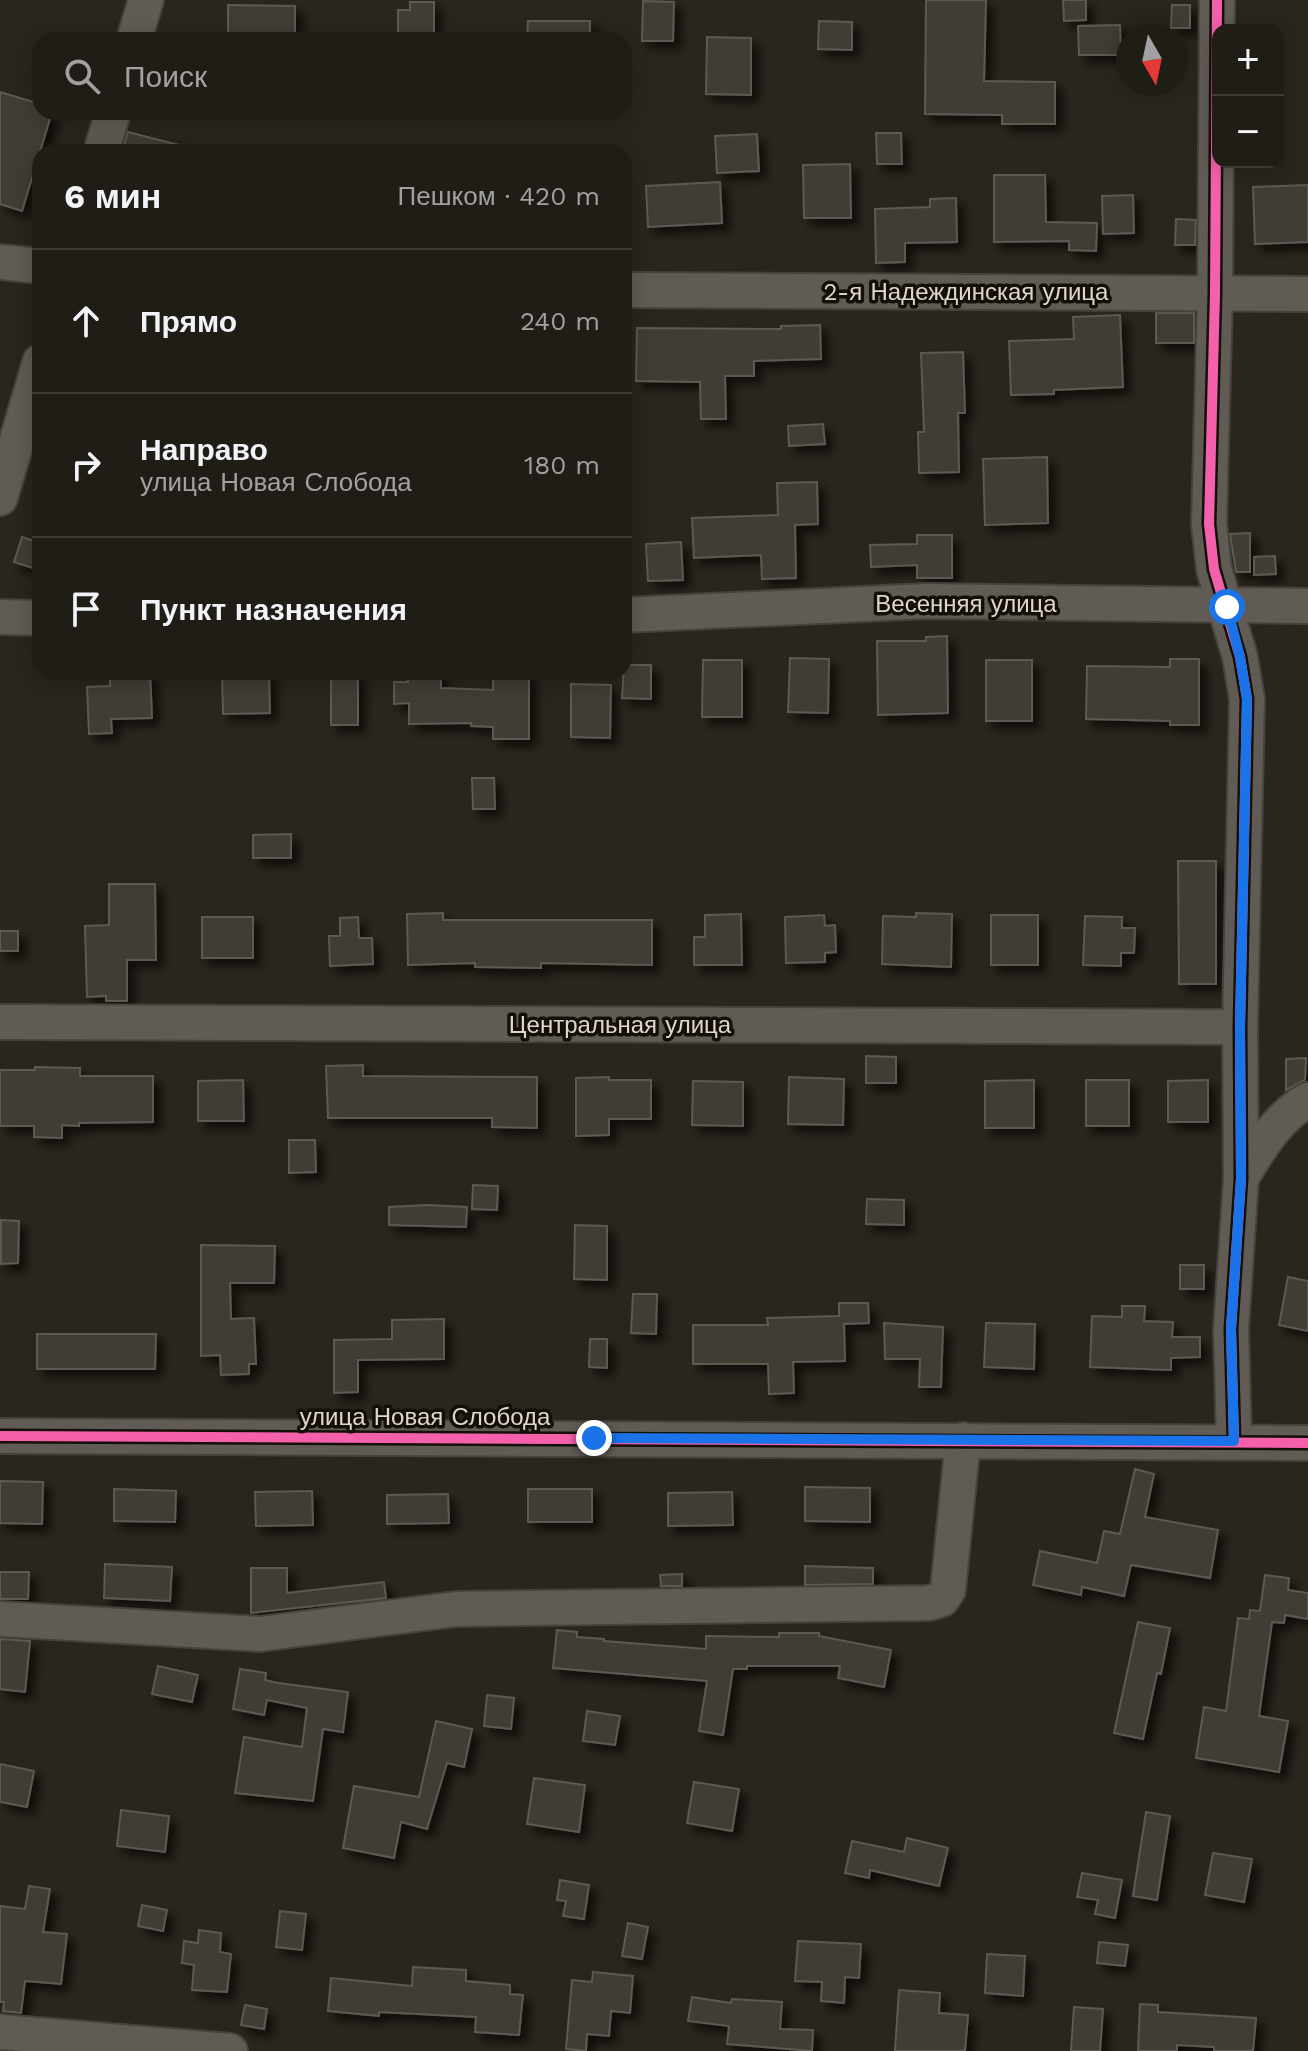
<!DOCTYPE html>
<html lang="ru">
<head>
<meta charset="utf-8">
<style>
	body { margin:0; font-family:"Work Sans",sans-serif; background:#2d2923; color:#f1f3f6 }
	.controls { position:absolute; right:24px; top:24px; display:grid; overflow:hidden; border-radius:16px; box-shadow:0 4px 20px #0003 }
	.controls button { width:72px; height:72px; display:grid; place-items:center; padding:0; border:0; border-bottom:2px solid #3d3a35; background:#201c16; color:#f1f3f6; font:40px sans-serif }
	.compass { position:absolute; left:1116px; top:24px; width:72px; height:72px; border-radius:50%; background:#201c16; box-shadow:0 4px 20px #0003; rotate:171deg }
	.stop { position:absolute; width:24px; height:24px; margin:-18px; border:6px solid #1a73e8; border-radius:50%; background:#fff }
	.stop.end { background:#1a73e8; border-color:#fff; box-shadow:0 2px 8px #0008 }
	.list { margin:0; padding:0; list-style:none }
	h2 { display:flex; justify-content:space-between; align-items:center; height:104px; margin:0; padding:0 32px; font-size:34px }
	h2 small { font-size:26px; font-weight:400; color:#a2a1a1 }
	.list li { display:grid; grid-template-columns:52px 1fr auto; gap:24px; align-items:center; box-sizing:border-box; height:144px; padding:0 32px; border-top:2px solid #3d3a35 }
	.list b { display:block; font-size:30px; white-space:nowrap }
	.list p { margin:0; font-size:26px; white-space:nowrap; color:#a2a1a1 }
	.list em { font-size:26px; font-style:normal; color:#a2a1a1 }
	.icon { flex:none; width:44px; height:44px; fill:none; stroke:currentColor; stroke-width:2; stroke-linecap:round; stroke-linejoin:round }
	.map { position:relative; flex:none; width:1308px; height:2051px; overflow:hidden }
	.search { position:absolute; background:#201c16; box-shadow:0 4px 20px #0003; left:32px; top:32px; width:600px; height:88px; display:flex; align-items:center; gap:20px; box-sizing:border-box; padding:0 28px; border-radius:24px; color:#a2a1a1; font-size:30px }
	.panel { position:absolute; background:#201c16; box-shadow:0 4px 20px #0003; left:32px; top:144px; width:600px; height:536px; border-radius:24px }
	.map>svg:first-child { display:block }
	.building { fill:#403c35; stroke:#5e5952; stroke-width:2; filter:url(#shadow) }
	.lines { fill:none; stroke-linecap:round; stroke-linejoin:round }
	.minor-casing { stroke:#47423c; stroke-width:38 }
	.minor { stroke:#605b54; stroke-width:34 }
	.cycleway-casing { stroke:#141009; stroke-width:15 }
	.cycleway { stroke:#f560ab; stroke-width:10 }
	.route { stroke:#1a73e8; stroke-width:10 }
	.labels { text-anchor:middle; stroke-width:7; stroke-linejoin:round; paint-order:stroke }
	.street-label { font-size:24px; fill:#dfd7ce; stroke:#141009 }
</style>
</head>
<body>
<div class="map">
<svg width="1308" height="2051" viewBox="0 0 1308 2051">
	<defs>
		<filter id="shadow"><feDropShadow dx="7" dy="7" stdDeviation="4" flood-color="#0009"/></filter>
	</defs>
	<rect width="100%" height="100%" fill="#2a251d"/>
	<g class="building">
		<path d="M926 0H986L984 81 1055 82V124H1002V115L925 114Z"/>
		<path d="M1063 0H1086V20L1064 21Z"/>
		<path d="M643 1 674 2 673 41H642Z"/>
		<path d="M410 2H434V40L398 38V10H410Z"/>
		<path d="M228 5 295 6V40H228Z"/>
		<path d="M1172 5H1190V28H1171Z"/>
		<path d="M528 21H590V40H527Z"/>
		<path d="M819 21 852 22V50L818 49Z"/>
		<path d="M1120 25 1121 55H1079L1078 26Z"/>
		<path d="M707 37 751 38V95L706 94Z"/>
		<path d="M0 92 40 104V112H52L22 211 0 204Z"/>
		<path d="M128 132 179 145V152H122Z"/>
		<path d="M876 133H901L902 164H877Z"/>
		<path d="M757 134 759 171 717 173 715 136Z"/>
		<path d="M850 164 851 218H804L803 165Z"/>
		<path d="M994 175H1045L1046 222 1097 223 1096 251 1069 250V241L994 242Z"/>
		<path d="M720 182 722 223 648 227 646 186Z"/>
		<path d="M1308 185V242L1255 244 1253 187Z"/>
		<path d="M1133 195 1134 233 1103 234 1102 196Z"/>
		<path d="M956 198 957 242 905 243V262L876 263 875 209 930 207V199Z"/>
		<path d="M1176 219 1196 220 1195 245H1175Z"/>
		<rect x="1156" y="313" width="38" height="30"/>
		<path d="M1120 315 1123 387 1054 390V394L1011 395 1009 341 1074 339 1073 317Z"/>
		<path d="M820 325 821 359 754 361V376H725L726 419H701L700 382 636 381 637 328 781 329V326Z"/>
		<path d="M963 352 965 413H958L959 472 919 473 918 432H924L921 353Z"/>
		<path d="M823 424 825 444 789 446 788 426Z"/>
		<path d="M1047 457 1048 523 985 525 983 459Z"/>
		<path d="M817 482 818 524 795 525 796 578 762 579 761 555 694 558 692 518 778 515 777 483Z"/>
		<path d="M1250 533V572H1236L1230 534Z"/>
		<path d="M917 535H952V578H917V565L871 567 870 545 917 544Z"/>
		<path d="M22 537 40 543 33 568 14 562Z"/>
		<path d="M681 542 683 580 648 581 646 544Z"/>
		<path d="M1275 556 1276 574 1254 575V557Z"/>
		<path d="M947 636 948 713 878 715 877 641H926V637Z"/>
		<path d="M790 658 829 659 828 713 788 712Z"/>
		<path d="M1170 659H1199V725H1170V721L1086 719 1087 666 1170 667Z"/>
		<path d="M703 660H742V717H702Z"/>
		<rect x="986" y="660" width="46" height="61"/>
		<path d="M624 665H651V699L622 698Z"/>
		<path d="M110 672H150L152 718 111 719 112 733 89 734 87 687 110 686Z"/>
		<path d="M222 672H269L270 713 223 714Z"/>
		<rect x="331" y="672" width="27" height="53"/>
		<path d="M407 672H441V688L493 690V672H529V739H493V727L471 726V723L409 724V703L394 704V682H408Z"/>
		<path d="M571 684 611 685 610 738 571 737Z"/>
		<path d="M472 778H494L495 809H473Z"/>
		<path d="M291 834V858H253V835Z"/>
		<path d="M1178 861H1216V984H1179Z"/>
		<path d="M109 884H155L156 960H127V1001H106V996L87 997 85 926 109 925Z"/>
		<path d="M443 913V920H652V965L541 963V968L475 967V963L408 965 407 914Z"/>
		<path d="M916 913 952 914 951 967 882 964 883 916 916 917Z"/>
		<path d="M741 914 742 965H694V937H705V915Z"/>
		<path d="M824 915 825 926 835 925 836 952 825 953V962L786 963 785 917Z"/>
		<rect x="991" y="915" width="47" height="50"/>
		<path d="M1085 916 1122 917V928H1135L1134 953H1121V966L1083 965Z"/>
		<rect x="202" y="917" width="51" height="41"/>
		<path d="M358 917 359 938H372L373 964 330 966 329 936H340V918Z"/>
		<rect x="0" y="931" width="18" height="20"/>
		<path d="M866 1056 896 1057V1083H866Z"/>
		<path d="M1306 1058 1305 1080 1286 1090V1059Z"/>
		<path d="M363 1065V1076L537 1077V1128L492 1127V1118H328L326 1066Z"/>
		<path d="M35 1067 80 1068V1076H153V1122L79 1123V1126L62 1125V1138L34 1137V1126H0V1070H35Z"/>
		<path d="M609 1077V1080H651V1119H609V1135L576 1136V1078Z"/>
		<path d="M789 1077 844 1079 843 1125 788 1124Z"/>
		<path d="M243 1080 244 1121H198V1081Z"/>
		<path d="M1034 1080V1128H985V1081Z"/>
		<rect x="1086" y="1080" width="43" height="46"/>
		<path d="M1208 1080V1122H1168V1081Z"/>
		<path d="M693 1081 743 1082V1126L692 1125Z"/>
		<path d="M289 1140H315L316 1172 289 1173Z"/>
		<path d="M473 1185 498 1186 497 1210 472 1209Z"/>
		<path d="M867 1199 904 1200V1225L866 1224Z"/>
		<path d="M427 1205 467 1207 466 1227 389 1225V1207Z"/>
		<path d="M1 1220 19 1221 18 1263 1 1264Z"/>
		<path d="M575 1225 607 1226V1280L574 1279Z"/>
		<path d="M201 1245 275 1246 274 1283H230L231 1319 254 1318 256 1364H249V1374L221 1375 220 1355 201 1356Z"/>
		<rect x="1180" y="1265" width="24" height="24"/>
		<path d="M1288 1277 1308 1281V1331L1279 1325Z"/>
		<path d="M633 1294H657L656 1334 631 1333Z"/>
		<path d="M839 1303H868L869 1323 844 1324 845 1361 793 1362 794 1393 769 1394 768 1364H693V1325H768L767 1318 839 1316Z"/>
		<path d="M1122 1306H1145L1144 1321 1173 1322 1172 1337H1200V1357L1171 1358V1370L1090 1367 1092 1316 1122 1317Z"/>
		<path d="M444 1319V1359L358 1360V1392L334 1393V1340L392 1339V1320Z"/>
		<path d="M884 1323 943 1327 941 1387H919L920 1359H885Z"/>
		<path d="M986 1323 1035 1324 1034 1369 984 1367Z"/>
		<path d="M37 1334H156L155 1369H37Z"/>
		<path d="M590 1339H607V1368L589 1367Z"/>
		<path d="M1135 1469 1154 1474 1145 1517 1218 1530 1210 1578 1131 1565 1124 1596 1082 1587 1081 1595 1033 1585 1040 1551 1097 1563 1104 1531 1120 1534Z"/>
		<path d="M0 1481 43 1482 42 1524 0 1523Z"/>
		<path d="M805 1487 870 1488V1522L805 1521Z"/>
		<path d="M114 1489 176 1491 175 1522 114 1521Z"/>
		<rect x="528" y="1489" width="64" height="33"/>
		<path d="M312 1491 313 1525 256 1526 255 1492Z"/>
		<path d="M732 1492 733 1525 668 1526V1493Z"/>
		<path d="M448 1494 449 1523 387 1524V1495Z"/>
		<path d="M105 1564 172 1567 170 1601 104 1598Z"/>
		<path d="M805 1566 873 1568V1584L805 1585Z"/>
		<path d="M251 1568H287V1593L384 1582 386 1598 251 1613Z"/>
		<path d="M0 1572H29L28 1599H0Z"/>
		<path d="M682 1574V1586H661L660 1575Z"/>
		<path d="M1265 1575 1289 1578 1288 1590 1308 1593V1619L1285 1615 1284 1623 1272 1622 1259 1716 1288 1721 1279 1772 1196 1758 1204 1707 1226 1711 1238 1618 1249 1619 1250 1610 1260 1611Z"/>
		<path d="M1138 1622 1170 1628 1161 1674 1157 1673 1143 1739 1114 1733Z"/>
		<path d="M557 1630 577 1632V1637L604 1639V1641L706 1649V1636L779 1637V1633H819V1636L891 1650 884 1687 838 1678 840 1666H747V1669H733L723 1735 699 1731 707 1681 553 1668Z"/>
		<path d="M0 1639 30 1641 25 1692 0 1689Z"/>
		<path d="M158 1666 198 1675 192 1702 152 1694Z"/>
		<path d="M240 1669 266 1673 265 1680 278 1683 348 1692 343 1732 323 1729 313 1801 235 1793 244 1737 302 1747 307 1708 267 1700 264 1715 233 1709Z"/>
		<path d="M487 1695 514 1698 511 1729 484 1726Z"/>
		<path d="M587 1711 620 1716 615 1745 583 1741Z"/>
		<path d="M436 1721 472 1729 464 1767 447 1763 427 1829 401 1822 394 1858 343 1848 354 1786 419 1797Z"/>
		<path d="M0 1764 34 1771 27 1807 0 1802Z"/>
		<path d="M534 1778 585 1785 579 1832 527 1824Z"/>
		<path d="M694 1782 739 1789 732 1831 687 1823Z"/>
		<path d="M121 1810 169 1816 165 1852 117 1846Z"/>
		<path d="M1146 1812 1170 1816 1157 1900 1133 1896Z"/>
		<path d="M907 1838 948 1848 939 1886 870 1870 869 1878 845 1873 852 1841 904 1852Z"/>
		<path d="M1213 1853 1252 1859 1244 1902 1205 1895Z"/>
		<path d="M1082 1873 1122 1880 1115 1918 1095 1914 1098 1900 1077 1897Z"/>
		<path d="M560 1880 589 1885 584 1919 563 1916 566 1901 557 1900Z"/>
		<path d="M29 1886 50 1889 43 1932 67 1934 61 1984 25 1981 21 2013 3 2011 4 2002H0V1906L25 1909Z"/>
		<path d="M142 1905 167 1910 163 1931 138 1926Z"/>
		<path d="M280 1911 306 1914 302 1950 276 1947Z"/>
		<path d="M628 1923 648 1927 642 1959 622 1956Z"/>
		<path d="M199 1930 221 1933 220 1952 231 1954 227 1992 192 1990 194 1965 182 1963 184 1941 198 1943Z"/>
		<path d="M798 1941 861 1944 859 1978 845 1977 844 2003 821 2001 822 1982 795 1981Z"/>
		<path d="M1099 1942 1128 1945 1125 1966 1097 1963Z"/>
		<path d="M987 1954 1025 1956 1023 1996 985 1993Z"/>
		<path d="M413 1967 466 1970V1981L510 1985V1994L523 1995 519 2035 475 2032 476 2017 379 2012V2016L328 2011 331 1978 412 1986Z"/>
		<path d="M593 1972 633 1976 630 2013 611 2011 609 2036 587 2034 586 2051 566 2049 572 1980 592 1982Z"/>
		<path d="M899 1990 940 1993 939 2013 968 2015 965 2051H895Z"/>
		<path d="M692 1997 731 2003 732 1999 782 2002 780 2029 813 2030 812 2051 727 2044 729 2026 688 2021Z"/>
		<path d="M1140 2004 1158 2005V2012L1256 2018 1253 2051H1214V2047L1177 2045V2051H1138Z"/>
		<path d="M245 2005 267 2009 264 2029 241 2025Z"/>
		<path d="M1074 2007 1103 2009 1100 2051H1071Z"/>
	</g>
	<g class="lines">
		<g class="minor-casing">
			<g id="minor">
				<path d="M1217 0 1215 294 1209 524 1214 569 1240 657 1247 699 1240 1027 1241 1179 1231 1329 1234 1441"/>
				<path d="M134 40 146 0"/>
				<path d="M101 152 113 112"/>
				<path d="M0 262 40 266"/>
				<path d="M624 290 1308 294"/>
				<path d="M0 498 40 362"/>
				<path d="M624 615 928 601 1308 606"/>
				<path d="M0 617 40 618"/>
				<path d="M0 1022 1240 1027"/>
				<path d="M1241 1178C1259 1149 1277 1117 1308 1100"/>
				<path d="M0 1436 1308 1443"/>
				<path d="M0 1619 260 1634 456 1609 929 1603 942 1599 948 1590 963 1440"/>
				<path d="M0 2032 230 2051"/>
			</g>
		</g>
		<use href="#minor" class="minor"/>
		<g class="cycleway-casing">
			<g id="cycleway">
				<path d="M1217 0 1215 294 1209 524 1214 569 1240 657 1247 699 1240 1027 1241 1179 1231 1329 1234 1441"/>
				<path d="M0 1436 1308 1443"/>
			</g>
		</g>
		<use href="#cycleway" class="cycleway"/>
	</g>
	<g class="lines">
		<path class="route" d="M594 1438 1234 1441 1231 1329 1241 1179 1240 1027 1247 699 1240 657 1227 607"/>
	</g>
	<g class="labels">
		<g class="street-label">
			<text x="966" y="300">2-я Надеждинская улица</text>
			<text x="966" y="612">Весенняя улица</text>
			<text x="620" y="1033">Центральная улица</text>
			<text x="425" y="1425">улица Новая Слобода</text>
		</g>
	</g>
</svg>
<div class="controls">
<button>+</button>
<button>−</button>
</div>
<svg class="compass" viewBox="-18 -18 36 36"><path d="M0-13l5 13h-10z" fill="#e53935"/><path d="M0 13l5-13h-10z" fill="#a2a1a1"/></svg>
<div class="stop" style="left:1227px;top:607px"></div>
<div class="stop end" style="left:594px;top:1438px"></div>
<div class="search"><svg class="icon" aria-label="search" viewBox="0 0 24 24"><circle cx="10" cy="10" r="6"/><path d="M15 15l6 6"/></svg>Поиск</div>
<section class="panel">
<h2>6 мин<small>Пешком · 420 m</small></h2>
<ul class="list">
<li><svg class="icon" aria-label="ahead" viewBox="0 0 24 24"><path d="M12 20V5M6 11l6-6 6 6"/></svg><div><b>Прямо</b></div><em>240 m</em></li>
<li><svg class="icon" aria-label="right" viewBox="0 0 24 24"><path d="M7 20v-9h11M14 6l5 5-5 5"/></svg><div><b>Направо</b><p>улица Новая Слобода</p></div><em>180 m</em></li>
<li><svg class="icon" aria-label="arrive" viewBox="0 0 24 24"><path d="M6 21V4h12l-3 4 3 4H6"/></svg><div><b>Пункт назначения</b></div></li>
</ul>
</section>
</div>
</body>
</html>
